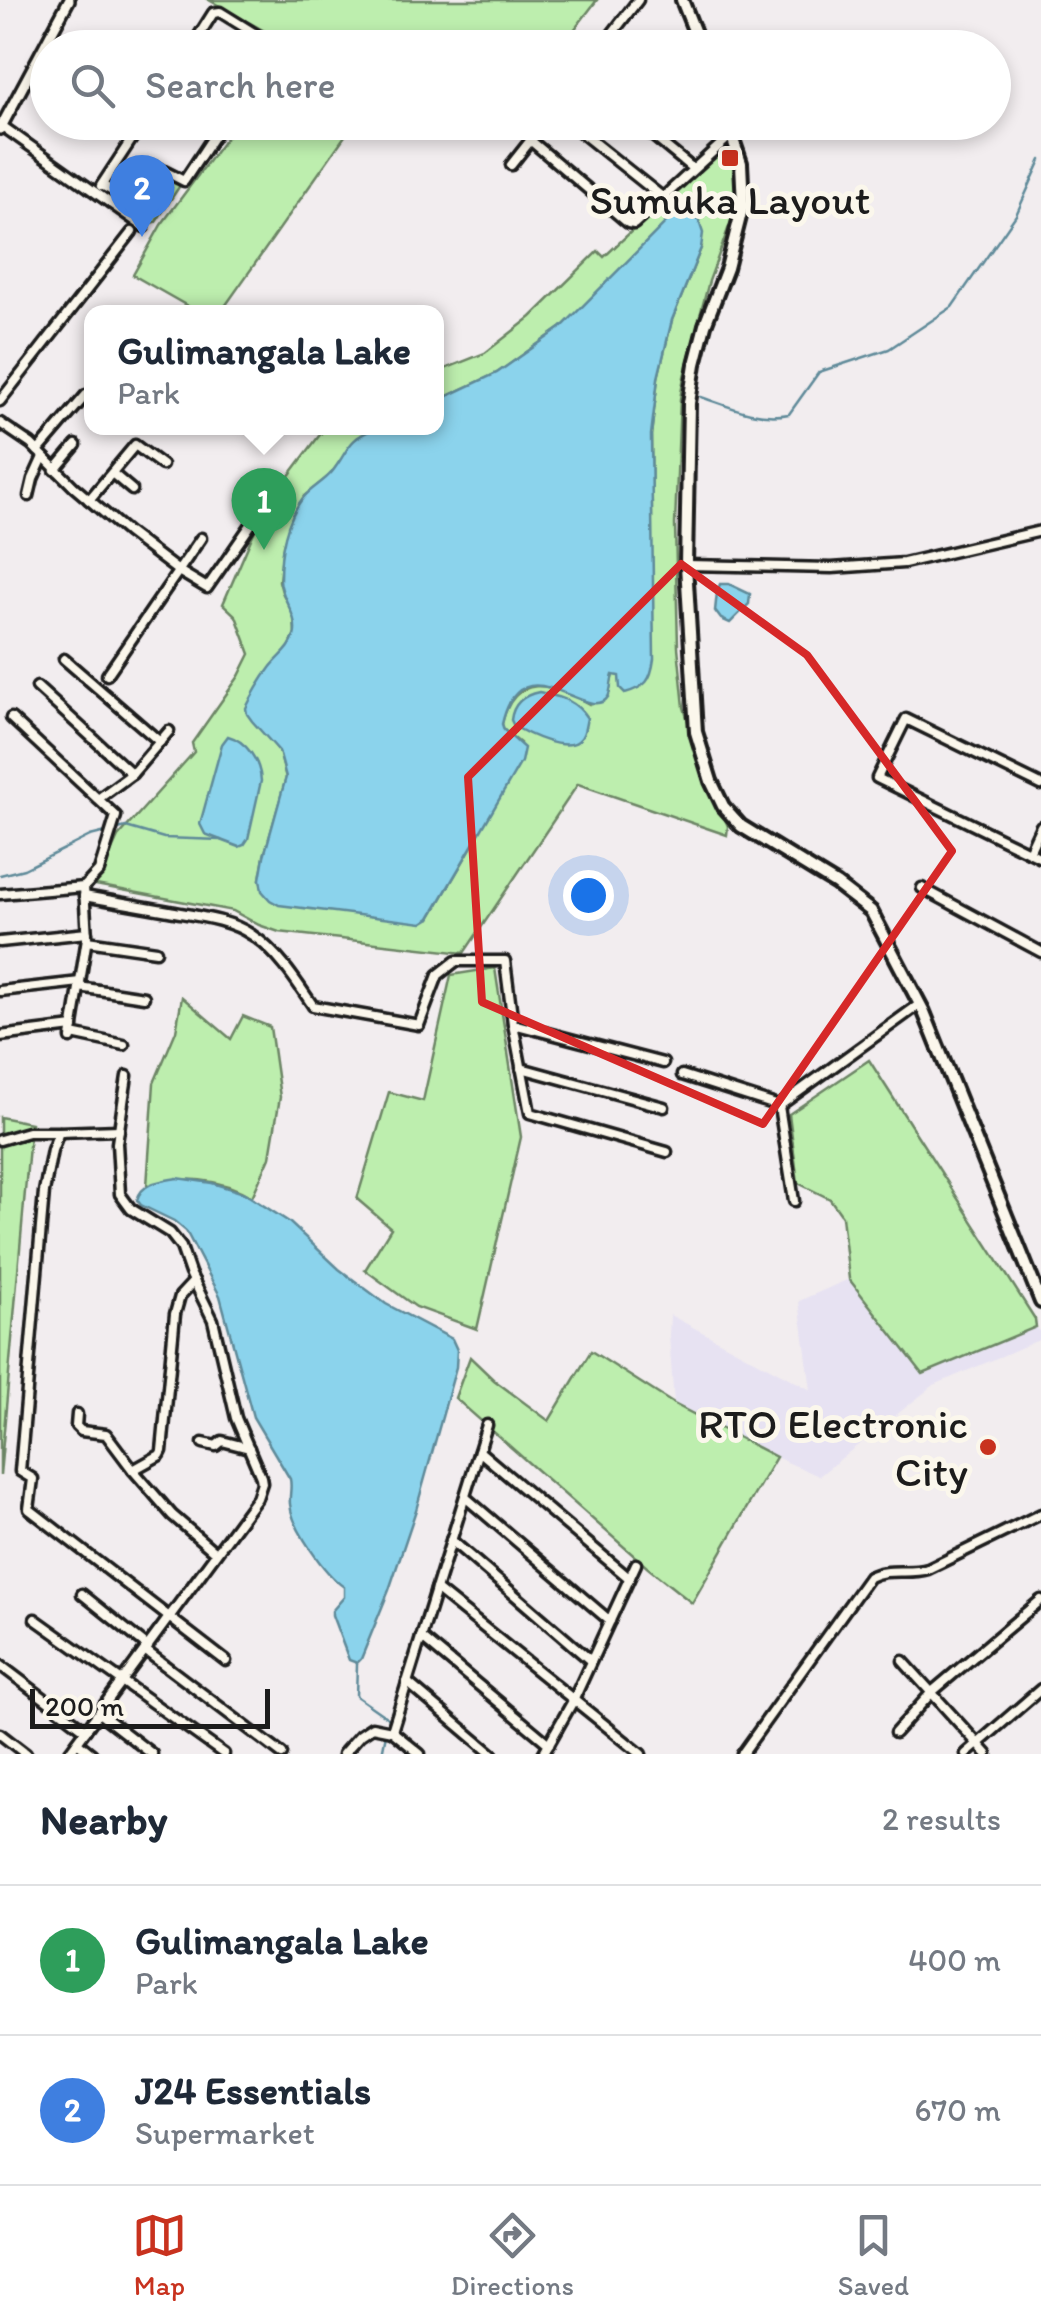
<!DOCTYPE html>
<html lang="en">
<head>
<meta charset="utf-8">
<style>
	body { margin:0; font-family:Itim,sans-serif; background:#f2f2f3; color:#1f2937 }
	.scale { position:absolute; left:30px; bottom:25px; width:240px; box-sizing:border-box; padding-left:10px; border:5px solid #1c1c1c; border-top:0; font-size:28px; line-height:35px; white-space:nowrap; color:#1c1c1c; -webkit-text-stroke:8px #fbf7ec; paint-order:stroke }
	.you { position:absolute; left:588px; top:895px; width:35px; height:35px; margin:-25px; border:8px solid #fff; border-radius:50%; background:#1a73e8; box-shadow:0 0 0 15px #1a73e833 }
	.badge { display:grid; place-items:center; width:65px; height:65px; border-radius:50%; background:#c8321e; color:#fff; font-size:32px; font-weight:700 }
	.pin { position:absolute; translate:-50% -82px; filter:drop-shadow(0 2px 5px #0008) }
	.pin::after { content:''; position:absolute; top:52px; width:35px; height:30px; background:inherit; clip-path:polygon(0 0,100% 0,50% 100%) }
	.popup { position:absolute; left:84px; top:305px; width:360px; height:130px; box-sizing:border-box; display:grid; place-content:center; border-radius:20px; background:#fff; filter:drop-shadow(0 2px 8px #0005); font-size:32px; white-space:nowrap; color:#747a83 }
	.popup b { font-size:38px; color:#1f2937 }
	.popup::after { content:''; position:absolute; left:50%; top:100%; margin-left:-20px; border:20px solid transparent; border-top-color:#fff }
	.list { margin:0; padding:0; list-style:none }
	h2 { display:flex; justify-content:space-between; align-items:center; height:130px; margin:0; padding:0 40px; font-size:42px }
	h2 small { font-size:32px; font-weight:400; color:#747a83 }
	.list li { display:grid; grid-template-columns:65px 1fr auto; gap:30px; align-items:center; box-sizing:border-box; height:150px; padding:0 40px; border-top:2px solid #e0e1e3 }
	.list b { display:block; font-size:38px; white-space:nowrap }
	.list p { margin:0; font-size:32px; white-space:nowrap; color:#747a83 }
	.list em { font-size:32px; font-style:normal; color:#747a83 }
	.icon { flex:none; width:55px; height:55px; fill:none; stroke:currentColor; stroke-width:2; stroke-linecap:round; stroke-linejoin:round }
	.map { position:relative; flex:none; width:1041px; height:1754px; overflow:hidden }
	.search { position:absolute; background:#fff; box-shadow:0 5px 15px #0003; left:30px; right:30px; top:30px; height:110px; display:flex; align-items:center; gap:25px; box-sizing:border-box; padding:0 35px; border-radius:55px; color:#747a83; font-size:38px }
	.sheet { height:430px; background:#fff }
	nav { display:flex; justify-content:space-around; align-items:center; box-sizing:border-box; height:140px; border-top:2px solid #e0e1e3; background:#fff; font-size:28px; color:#747a83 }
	nav a { display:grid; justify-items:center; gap:5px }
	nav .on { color:#c8321e }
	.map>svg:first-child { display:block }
	.built { fill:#e7e2f2 }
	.green { fill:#bdeeae; stroke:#6c8565; stroke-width:2.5 }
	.water { fill:#8bd3ec; stroke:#5f8a99; stroke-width:2.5 }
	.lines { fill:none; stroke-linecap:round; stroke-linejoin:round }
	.stream { stroke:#5f8a99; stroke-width:2.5 }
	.minor-casing { stroke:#1c1c1c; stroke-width:15 }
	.tertiary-casing { stroke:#1c1c1c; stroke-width:16 }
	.secondary-casing { stroke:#1c1c1c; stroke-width:18 }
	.minor { stroke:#fbf7ec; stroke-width:8 }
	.tertiary { stroke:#fbf7ec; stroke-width:9 }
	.secondary { stroke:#fbf7ec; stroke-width:10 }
	.marked { fill:none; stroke:#d62828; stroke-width:8; stroke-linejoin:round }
	.poi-dot { fill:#c8321e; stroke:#fbf7ec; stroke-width:4 }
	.labels { text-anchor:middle; stroke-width:10; stroke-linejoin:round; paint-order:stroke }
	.poi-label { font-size:42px; fill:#1c1c1c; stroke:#fbf7ec }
</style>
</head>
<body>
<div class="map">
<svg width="1041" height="1754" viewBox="0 0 1041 1754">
	<rect width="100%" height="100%" fill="#f2edef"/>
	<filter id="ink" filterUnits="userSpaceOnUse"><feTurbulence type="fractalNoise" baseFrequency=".01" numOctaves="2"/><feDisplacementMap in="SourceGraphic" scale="20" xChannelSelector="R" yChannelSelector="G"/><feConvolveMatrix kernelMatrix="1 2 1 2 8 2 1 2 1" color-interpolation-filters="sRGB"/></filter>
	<g filter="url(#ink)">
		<path class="built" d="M849 1279 923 1374 1036 1327 1041 1332V1339L934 1385 819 1476 757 1449 674 1404 669 1335 670 1315 811 1390 799 1301Z"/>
		<g class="green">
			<path d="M209 0H597L561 47H293Z"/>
			<path d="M237 123H354L221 312H198L133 275 161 225Z"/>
			<path d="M727 142 736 168 737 205 709 281 684 377 680 399 675 525 678 647 684 707 701 768 728 826 727 835 578 784 464 953 279 932 259 925 233 911 96 885 118 837 194 752 192 743 239 676 250 654 236 616 223 604 264 509 325 428H378L357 438 330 475 304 496 293 515 283 545 279 581 282 592 294 616 295 634 289 648 272 666 268 737 279 751 286 778 264 856 260 879 430 918 478 836 520 743 504 730 502 724C514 671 552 683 589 704L608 696 613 674 619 676 621 688 652 518 651 435 658 378 672 320 701 248 581 309 562 327 497 373 437 401V372L485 353 531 317 598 251 604 257Z"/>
			<path d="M162 172 181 184 156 222 152 223 132 209 155 174Z"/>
			<path d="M495 968 521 1137 477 1329 416 1307 365 1270 391 1228 357 1199 389 1092 423 1101 451 975Z"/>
			<path d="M182 997 231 1039 243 1016 270 1027 280 1097 270 1157 252 1197C221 1178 180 1175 147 1186L154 1083 176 1031Z"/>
			<path d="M869 1060 1035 1319 1036 1327 923 1374 849 1279 842 1216 830 1199 798 1183 789 1114Z"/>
			<path d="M0 1117 31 1123 0 1476Z"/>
			<path d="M591 1351 674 1404 776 1457 692 1603 648 1568 455 1398 470 1357 494 1380 549 1421Z"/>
		</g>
		<g class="water">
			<path d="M686 212 699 221 703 233 701 248 672 320 658 378 651 435 654 659C651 681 646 687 625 693L620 688 619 676 613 675C611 680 611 692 608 697 589 726 521 639 502 724L504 730 524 748 521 762 430 918 422 923 279 905 270 900 262 891 260 879 264 856 286 777 279 751 252 721 247 714 246 708C253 694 261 680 270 668 278 657 290 650 294 637 300 615 280 599 280 579 280 552 286 519 303 498 311 488 324 482 332 472 348 452 347 438 375 429 392 423 418 428 436 428L437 401 497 373 562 327 675 213Z"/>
			<path d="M720 584H729L750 594 749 604 730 623 721 619 715 611 717 592Z"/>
			<path d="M539 692C559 697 575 699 587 718 585 726 585 736 578 741 564 752 527 734 514 726L511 720C513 703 523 695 539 692Z"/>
			<path d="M228 736C247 741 260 762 261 781L248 839 244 845 239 847 205 834 200 824 222 744Z"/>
			<path d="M177 1178 212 1183 244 1193 289 1222 339 1269 386 1304 452 1339 457 1350 456 1367 416 1510 389 1590 361 1659 357 1663 349 1660 332 1615V1611L344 1597V1587C325 1574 292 1528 290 1504 289 1495 292 1488 290 1479L253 1417 220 1296 186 1231 174 1221 141 1205 137 1200C142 1182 161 1181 177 1178Z"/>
		</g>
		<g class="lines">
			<g class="stream">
				<path d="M701 397C730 407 758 420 789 414L819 372 889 349 952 307 1016 215 1041 160"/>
				<path d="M0 875 24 869 90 836 126 827 164 838 221 840"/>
				<path d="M357 1664 356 1696 389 1719 382 1754"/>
			</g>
			<g class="minor-casing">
				<g id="minor">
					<path d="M191 48 213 13 220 12 270 43 271 48"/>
					<path d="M601 48 638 0"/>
					<path d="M652 48V47"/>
					<path d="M568 122 662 197"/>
					<path d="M636 122 692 168"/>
					<path d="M699 122 712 133"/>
					<path d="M2 126 144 227"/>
					<path d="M530 140 628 223 634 224 731 135"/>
					<path d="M511 165 545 122"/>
					<path d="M102 185 131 202 156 167 184 181 223 122"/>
					<path d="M101 186 143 122"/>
					<path d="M0 401 132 232"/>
					<path d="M0 423 31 444 74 487 127 532 177 570 207 588 250 526"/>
					<path d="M38 451 86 395"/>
					<path d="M55 470 76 445"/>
					<path d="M112 473 132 490"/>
					<path d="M29 496 33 479 43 457"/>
					<path d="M89 500 135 445 162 465"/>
					<path d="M686 565 832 568 904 563 1041 531"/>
					<path d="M64 659 160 742"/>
					<path d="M107 675 201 538"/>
					<path d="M37 687 132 774"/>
					<path d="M11 718 116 816 99 871 84 887"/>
					<path d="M1041 785 906 719 877 778 1041 858"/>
					<path d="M98 799 132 774 169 731"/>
					<path d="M1029 852 1041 826"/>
					<path d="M922 888 1041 952"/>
					<path d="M0 894 84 887 87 938 71 1038"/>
					<path d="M84 896C113 901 141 906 169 911 196 916 229 919 252 935 277 951 297 982 313 1006L419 1025 438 975 456 961H505L513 1024 663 1063"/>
					<path d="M87 941 156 951"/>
					<path d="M0 942 87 933"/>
					<path d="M79 987 144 997"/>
					<path d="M0 991 80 982"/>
					<path d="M513 1024 530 1113 667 1152"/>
					<path d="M72 1034 124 1045"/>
					<path d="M0 1036 73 1027"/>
					<path d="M521 1068 664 1107"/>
					<path d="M682 1075 779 1106 794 1201"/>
					<path d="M779 1106 920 1004"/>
					<path d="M59 1132 119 1130"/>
					<path d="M0 1140 28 1132H59L52 1150 44 1192 20 1471 33 1479 29 1509 226 1661"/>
					<path d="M77 1414 76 1426 81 1431 106 1434 133 1470 172 1515 216 1553"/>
					<path d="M203 1443 216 1446 222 1441 249 1448"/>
					<path d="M479 1451 629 1578"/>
					<path d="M133 1470 160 1455 162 1451 175 1314 180 1296 194 1281"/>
					<path d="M465 1497 610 1621"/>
					<path d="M451 1540 591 1661"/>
					<path d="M436 1589 641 1754"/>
					<path d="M82 1594 148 1647"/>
					<path d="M35 1619 224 1754"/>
					<path d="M421 1637 549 1744"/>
					<path d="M146 1651 282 1754"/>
					<path d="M903 1661 987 1754"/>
					<path d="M0 1665 86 1730"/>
					<path d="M407 1682 492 1754"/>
					<path d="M99 1713 152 1754"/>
					<path d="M392 1731 420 1754"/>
					<path d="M895 1733 933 1691 1041 1600"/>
					<path d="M0 1734 26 1754"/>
					<path d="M77 1742 92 1754"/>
					<path d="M68 1754 257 1498 262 1483 261 1477 236 1418 213 1320 190 1273 181 1247 170 1233 131 1209 120 1194 117 1143 127 1076"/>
					<path d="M343 1754 360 1735 372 1727 392 1731 487 1425"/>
					<path d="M543 1754 573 1701 636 1564"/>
					<path d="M742 1754 869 1577C888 1567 908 1575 928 1569L1041 1514"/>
					<path d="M966 1754 1041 1689"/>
				</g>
			</g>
			<g class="tertiary-casing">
				<path id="tertiary" d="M0 129 69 0"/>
			</g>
			<g class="secondary-casing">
				<g id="secondary">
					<path d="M682 0 701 48"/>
					<path d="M727 122 741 163 743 205 727 268 705 325 695 364 689 403 686 565 696 732 711 781 723 806 741 826 836 884 871 911 924 1012 1041 1302"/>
				</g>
			</g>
			<use href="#minor" class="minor"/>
			<use href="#tertiary" class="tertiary"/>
			<use href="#secondary" class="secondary"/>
		</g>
	</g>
	<path class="marked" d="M681 564 807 655 952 851 763 1124 482 1002 468 777Z"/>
	<g class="poi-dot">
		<rect x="720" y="148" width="20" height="20" rx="5"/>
		<circle cx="988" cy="1447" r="10"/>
	</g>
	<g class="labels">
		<g class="poi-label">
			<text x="730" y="214">Sumuka Layout</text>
			<text x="968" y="1438" text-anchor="end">RTO Electronic<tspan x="968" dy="48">City</tspan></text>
		</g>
	</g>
</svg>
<div class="scale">200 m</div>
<div class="you"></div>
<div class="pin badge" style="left:264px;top:550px;background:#2e9e5b">1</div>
<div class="popup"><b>Gulimangala Lake</b>Park</div>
<div class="pin badge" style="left:142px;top:237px;background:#3f7fe0">2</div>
<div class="search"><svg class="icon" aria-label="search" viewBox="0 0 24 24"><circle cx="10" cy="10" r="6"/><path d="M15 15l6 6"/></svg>Search here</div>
</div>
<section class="sheet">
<h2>Nearby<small>2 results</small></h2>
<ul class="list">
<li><span class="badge" style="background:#2e9e5b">1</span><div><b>Gulimangala Lake</b><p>Park</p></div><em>400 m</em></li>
<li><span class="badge" style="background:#3f7fe0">2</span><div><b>J24 Essentials</b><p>Supermarket</p></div><em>670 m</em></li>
</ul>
</section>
<nav>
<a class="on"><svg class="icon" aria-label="map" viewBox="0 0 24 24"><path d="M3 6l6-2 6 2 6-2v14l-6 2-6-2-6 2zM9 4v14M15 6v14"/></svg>Map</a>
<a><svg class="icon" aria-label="directions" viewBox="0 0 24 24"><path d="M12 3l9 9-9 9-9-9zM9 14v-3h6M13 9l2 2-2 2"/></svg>Directions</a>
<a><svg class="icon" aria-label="saved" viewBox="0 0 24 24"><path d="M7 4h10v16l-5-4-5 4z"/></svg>Saved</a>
</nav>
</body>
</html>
